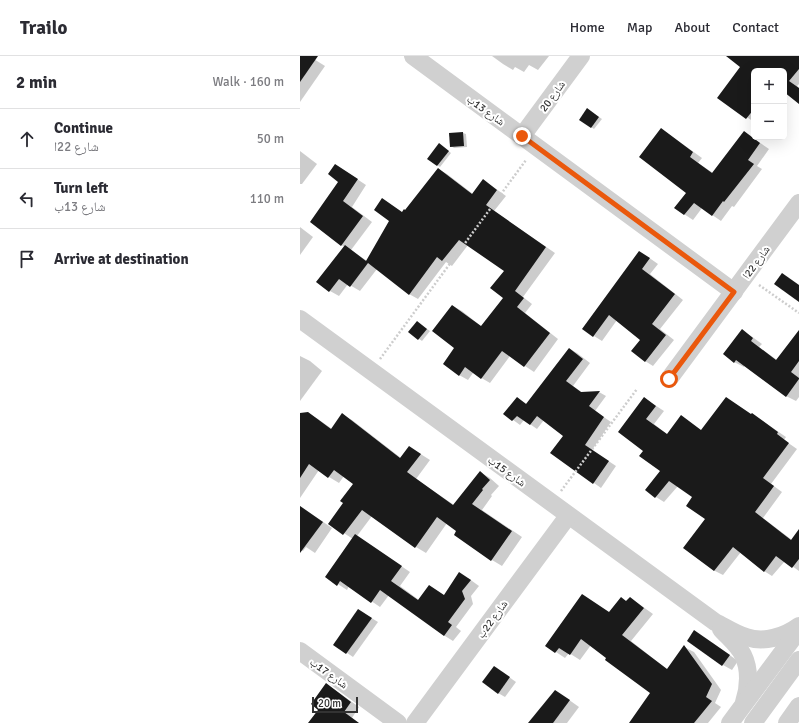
<!DOCTYPE html>
<html lang="en">
<head>
<meta charset="utf-8">
<style>
	body { margin:0; font-family:Signika,"Noto Naskh Arabic",sans-serif; background:#f7f7f7; color:#2b2b33 }
	.controls { position:absolute; right:12px; top:12px; display:grid; overflow:hidden; border-radius:6px; box-shadow:0 4px 16px #0002 }
	.controls button { width:36px; height:36px; display:grid; place-items:center; padding:0; border:0; border-bottom:1px solid #e1e1e2; background:#fff; color:#2b2b33; font:20px sans-serif }
	.scale { position:absolute; left:12px; bottom:10px; width:46px; box-sizing:border-box; padding-left:4px; border:2px solid #333; border-top:0; font-size:11px; line-height:14px; white-space:nowrap; color:#333; -webkit-text-stroke:3px #fff; paint-order:stroke }
	.stop { position:absolute; width:12px; height:12px; margin:-9px; border:3px solid #ea580c; border-radius:50%; background:#fff }
	.stop.end { background:#ea580c; border-color:#fff; box-shadow:0 1px 4px #0008 }
	.list { margin:0; padding:0; list-style:none }
	h2 { display:flex; justify-content:space-between; align-items:center; height:52px; margin:0; padding:0 16px; font-size:17px }
	h2 small { font-size:13px; font-weight:400; color:#7c7c81 }
	.list li { display:grid; grid-template-columns:26px 1fr auto; gap:12px; align-items:center; box-sizing:border-box; height:60px; padding:0 16px; border-top:1px solid #e1e1e2 }
	.list b { display:block; font-size:15px; white-space:nowrap }
	.list p { margin:0; font-size:13px; white-space:nowrap; color:#7c7c81 }
	.list em { font-size:13px; font-style:normal; color:#7c7c81 }
	.icon { flex:none; width:22px; height:22px; fill:none; stroke:currentColor; stroke-width:2; stroke-linecap:round; stroke-linejoin:round }
	.map { position:relative; flex:none; width:499px; height:667px; overflow:hidden }
	header { display:flex; align-items:center; gap:24px; box-sizing:border-box; height:56px; padding:0 20px; background:#fff; border-bottom:1px solid #e1e1e2 }
	header strong { font-size:19px }
	nav { display:flex; gap:22px; margin-inline-start:auto; font-size:14px }
	main { display:flex }
	aside { flex:1; background:#fff }
	.map>svg:first-child { display:block }
	.shadow { fill:#0003 }
	.building { fill:#1a1a1a }
	.lines { fill:none; stroke-linecap:round; stroke-linejoin:round }
	.path { stroke:#cdcdcd; stroke-width:2.5; stroke-dasharray:2 2; stroke-linecap:butt }
	.minor { stroke:#d0d0d0; stroke-width:18 }
	.route { stroke:#ea580c; stroke-width:5 }
	.labels { text-anchor:middle; stroke-width:4; stroke-linejoin:round; paint-order:stroke }
	.street-label { font-size:11px; fill:#333; stroke:#fff }
</style>
</head>
<body>
<header>
<strong>Trailo</strong>
<nav><a>Home</a><a>Map</a><a>About</a><a>Contact</a></nav>
</header>
<main>
<aside>
<h2>2 min<small>Walk · 160 m</small></h2>
<ul class="list">
<li><svg class="icon" aria-label="ahead" viewBox="0 0 24 24"><path d="M12 20V5M6 11l6-6 6 6"/></svg><div><b>Continue</b><p>شارع 22ا</p></div><em>50 m</em></li>
<li><svg class="icon" aria-label="left" viewBox="0 0 24 24"><path d="M17 20v-9H6M10 6l-5 5 5 5"/></svg><div><b>Turn left</b><p>شارع 13ب</p></div><em>110 m</em></li>
<li><svg class="icon" aria-label="arrive" viewBox="0 0 24 24"><path d="M6 21V4h12l-3 4 3 4H6"/></svg><div><b>Arrive at destination</b></div></li>
</ul>
</aside>
<div class="map">
<svg width="499" height="667" viewBox="0 0 499 667">
	<rect width="100%" height="100%" fill="#fff"/>
	<g class="shadow">
		<path d="M2 0H9L25 10 0 46V3Z"/>
		<path d="M192 0H249L238 14 229 9 224 16 215 11 213 14 203 8Z"/>
		<path d="M441 0H499V28L497 30 499 32V46L484 35V15H454V66L419 42 442 10Z"/>
		<path d="M290 55 302 63 294 73 291 71Z"/>
		<path d="M361 73 370 79 402 102 398 107 413 117 453 82 469 93 457 110 462 113 434 151 432 150 421 165 402 152 393 164 384 158 387 136Z"/>
		<path d="M163 77 166 78 167 91 154 92 151 90 150 78Z"/>
		<path d="M142 90 151 97 140 111 129 103Z"/>
		<path d="M0 95 17 108 2 128H0Z"/>
		<path d="M138 113 147 118 173 138 183 125 192 130 206 140 194 155 255 197 223 241 232 248 225 257 258 283 234 316 210 300 190 327 173 317 168 324 159 319 156 292 153 250 162 255 182 271 205 242V215L168 189 152 210 146 206 118 243 109 238 77 213 60 235 48 228 39 240 30 235 18 226 45 191 41 189 40 125 45 115 66 129 52 151 72 166 51 194 67 205 103 157 106 155Z"/>
		<path d="M0 171 13 181 0 199Z"/>
		<path d="M348 201 358 208 350 218 383 244 360 273 374 284 353 310 345 305 342 283 317 264 302 285 294 280Z"/>
		<path d="M120 268 130 275 122 285 109 276Z"/>
		<path d="M442 275 451 280 462 288 459 291 477 304 499 283V341L496 345 486 340 445 309 444 311 434 306Z"/>
		<path d="M270 293 277 297 290 307 273 330 283 337 299 336 306 340 295 355 311 366 292 394 316 410 301 432 252 397 265 380 244 364 237 373 224 364 220 369 205 358 217 342 227 348Z"/>
		<path d="M0 300 10 305 22 315 0 345Z"/>
		<path d="M344 342 364 355 354 368 368 379 402 375 452 359 460 363 486 381 484 384 497 393 471 428 482 436 463 462 492 484 499 475V515L485 505 472 520 464 515 441 496 423 519 415 515 384 492 406 463 394 441 378 430 364 446 356 441 346 434 361 415 345 395Z"/>
		<path d="M8 357 18 363 32 373 42 359 52 364 101 402 109 391 119 397 130 404 116 423 154 449 180 416 190 422 199 430 191 439 192 440 182 454 222 481 202 510 192 504 155 479 158 475 147 467 126 497 116 491 72 460 57 480 110 516 100 530 119 544 144 539 168 522 179 530 171 540 173 548 156 571 161 575 153 585 145 580 89 539 80 551 49 530 47 534 27 521 53 483 30 468 45 447 55 428 44 420 39 427 29 421 19 414 0 442V358Z"/>
		<path d="M0 450 32 472 15 497 6 491 3 495 0 493Z"/>
		<path d="M283 539 310 557 327 546 330 542 339 548 353 558 331 585 368 614 384 591 394 596 421 634 415 647 421 651 408 667H375L351 637 291 589 280 604 269 597 265 602 247 590Z"/>
		<path d="M65 558 78 566 53 601 34 588Z"/>
		<path d="M404 581 438 605 432 614 423 609Z"/>
		<path d="M201 615 216 626 205 641 198 637Z"/>
		<path d="M27 629 35 634 59 651 52 662 59 667H9L20 653Z"/>
		<path d="M265 641 279 651 267 667H230Z"/>
	</g>
	<g class="building">
		<path d="M0 0H18L0 26Z"/>
		<path d="M426 0H499V13L489 25 499 32V48L484 36V15H454V53L446 63 417 42 440 11Z"/>
		<path d="M287 52 299 61 291 72 279 64Z"/>
		<path d="M361 72 393 96 390 101 412 117 444 75 460 87 448 104 454 108 424 146 423 145 412 160 394 147 384 159 374 152 386 137 339 101Z"/>
		<path d="M163 76 164 90 150 91 149 77Z"/>
		<path d="M139 87 149 95 137 110 127 103Z"/>
		<path d="M35 108 58 123 43 145 63 160 41 190 10 166 38 126 28 118Z"/>
		<path d="M138 112 172 138 183 123 197 134 186 149 246 191 215 235 224 242 217 251 250 277 224 311 202 295 181 323 165 311 159 320 143 308 154 292 132 275 152 249 181 270 203 242 190 232 204 215 159 184 142 205 137 201 109 239 68 207 50 231 39 223 29 236 16 226 45 189 66 205 89 165 74 154 82 142 102 156 104 153 105 154Z"/>
		<path d="M339 195 350 202 342 213 375 238 352 268 366 279 345 306 331 295 340 284 309 259 293 281 282 273Z"/>
		<path d="M482 217 499 229V246L474 228Z"/>
		<path d="M117 265 127 273 118 284 108 276Z"/>
		<path d="M442 273 453 282 451 285 476 304 499 274V305L491 316 499 322V323L486 341 436 304 434 307 423 298Z"/>
		<path d="M269 292 283 303 266 325 281 336 300 335 289 350 304 361 285 389 309 405 293 428 250 397 263 380 237 360 230 369 217 360 212 365 203 358 217 341 226 348Z"/>
		<path d="M344 341 356 350 346 363 367 378 381 359 401 374 426 341 451 358 452 357 478 376 477 378 489 387 463 422 474 430 455 456 491 484 499 473V503L492 512 476 500 464 516 433 491 414 515 383 492 405 463 386 450 392 441 369 425 355 442 345 434 360 415 339 400 343 395 318 376Z"/>
		<path d="M8 356 31 373 42 357 100 402 109 390 121 398 107 416 153 449 180 415 190 424 182 433 183 434 172 448 212 475 191 505 154 479 156 475 137 461 115 492 62 454 43 479 28 468 43 447 40 445 53 428 34 414 28 422 9 408 0 422V357Z"/>
		<path d="M0 450 23 466 0 497Z"/>
		<path d="M55 478 102 510 91 525 118 544 129 529 144 539 159 516 171 524 162 535 165 543 148 566 152 569 144 580 80 534 71 547 40 525 37 530 25 521Z"/>
		<path d="M282 538 309 556 321 541 326 545 330 541 344 552 322 579 367 613 384 589 412 628 406 641 412 645 394 667H329L350 637 305 604 306 602 281 583 270 599 259 592 255 597 245 590Z"/>
		<path d="M58 553 72 562 46 598 33 589Z"/>
		<path d="M394 574 430 599 422 610 387 585Z"/>
		<path d="M194 610 210 621 198 638 182 626Z"/>
		<path d="M26 627 51 646 44 656 59 667H8L18 654 11 648Z"/>
		<path d="M255 634 270 644 253 667H228Z"/>
	</g>
	<g class="lines">
		<g class="path">
			<path d="M459 229 499 257"/>
			<path d="M80 303 226 104"/>
			<path d="M261 435 337 333"/>
		</g>
		<g class="minor">
			<path d="M113 0 434 236"/>
			<path d="M222 80 281 0"/>
			<path d="M0 263 415 566C425 571 435 578 446 581 464 587 484 581 499 570"/>
			<path d="M369 323 499 147"/>
			<path d="M421 573C428 581 438 589 443 599 450 613 449 631 444 646"/>
			<path d="M0 595 98 667"/>
			<path d="M115 667 268 460"/>
			<path d="M430 667 499 574"/>
			<path d="M453 667 499 604"/>
			<path d="M487 667 499 650"/>
		</g>
	</g>
	<g class="lines">
		<path class="route" d="M222 80 434 236 369 323"/>
	</g>
	<g class="labels">
		<g class="street-label">
			<text transform="translate(252 40) rotate(-54)" y="4">شارع 20</text>
			<text transform="translate(186 54) rotate(36)" y="4">شارع 13ب</text>
			<text transform="translate(456 206) rotate(-54)" y="4">شارع 22ا</text>
			<text transform="translate(207 415) rotate(36)" y="4">شارع 15ب</text>
			<text transform="translate(192 563) rotate(-54)" y="4">شارع 22ب</text>
			<text transform="translate(29 617) rotate(36)" y="4">شارع 17ب</text>
		</g>
	</g>
</svg>
<div class="controls">
<button>+</button>
<button>−</button>
</div>
<div class="scale">20 m</div>
<div class="stop" style="left:369px;top:323px"></div>
<div class="stop end" style="left:222px;top:80px"></div>
</div>
</main>
</body>
</html>
